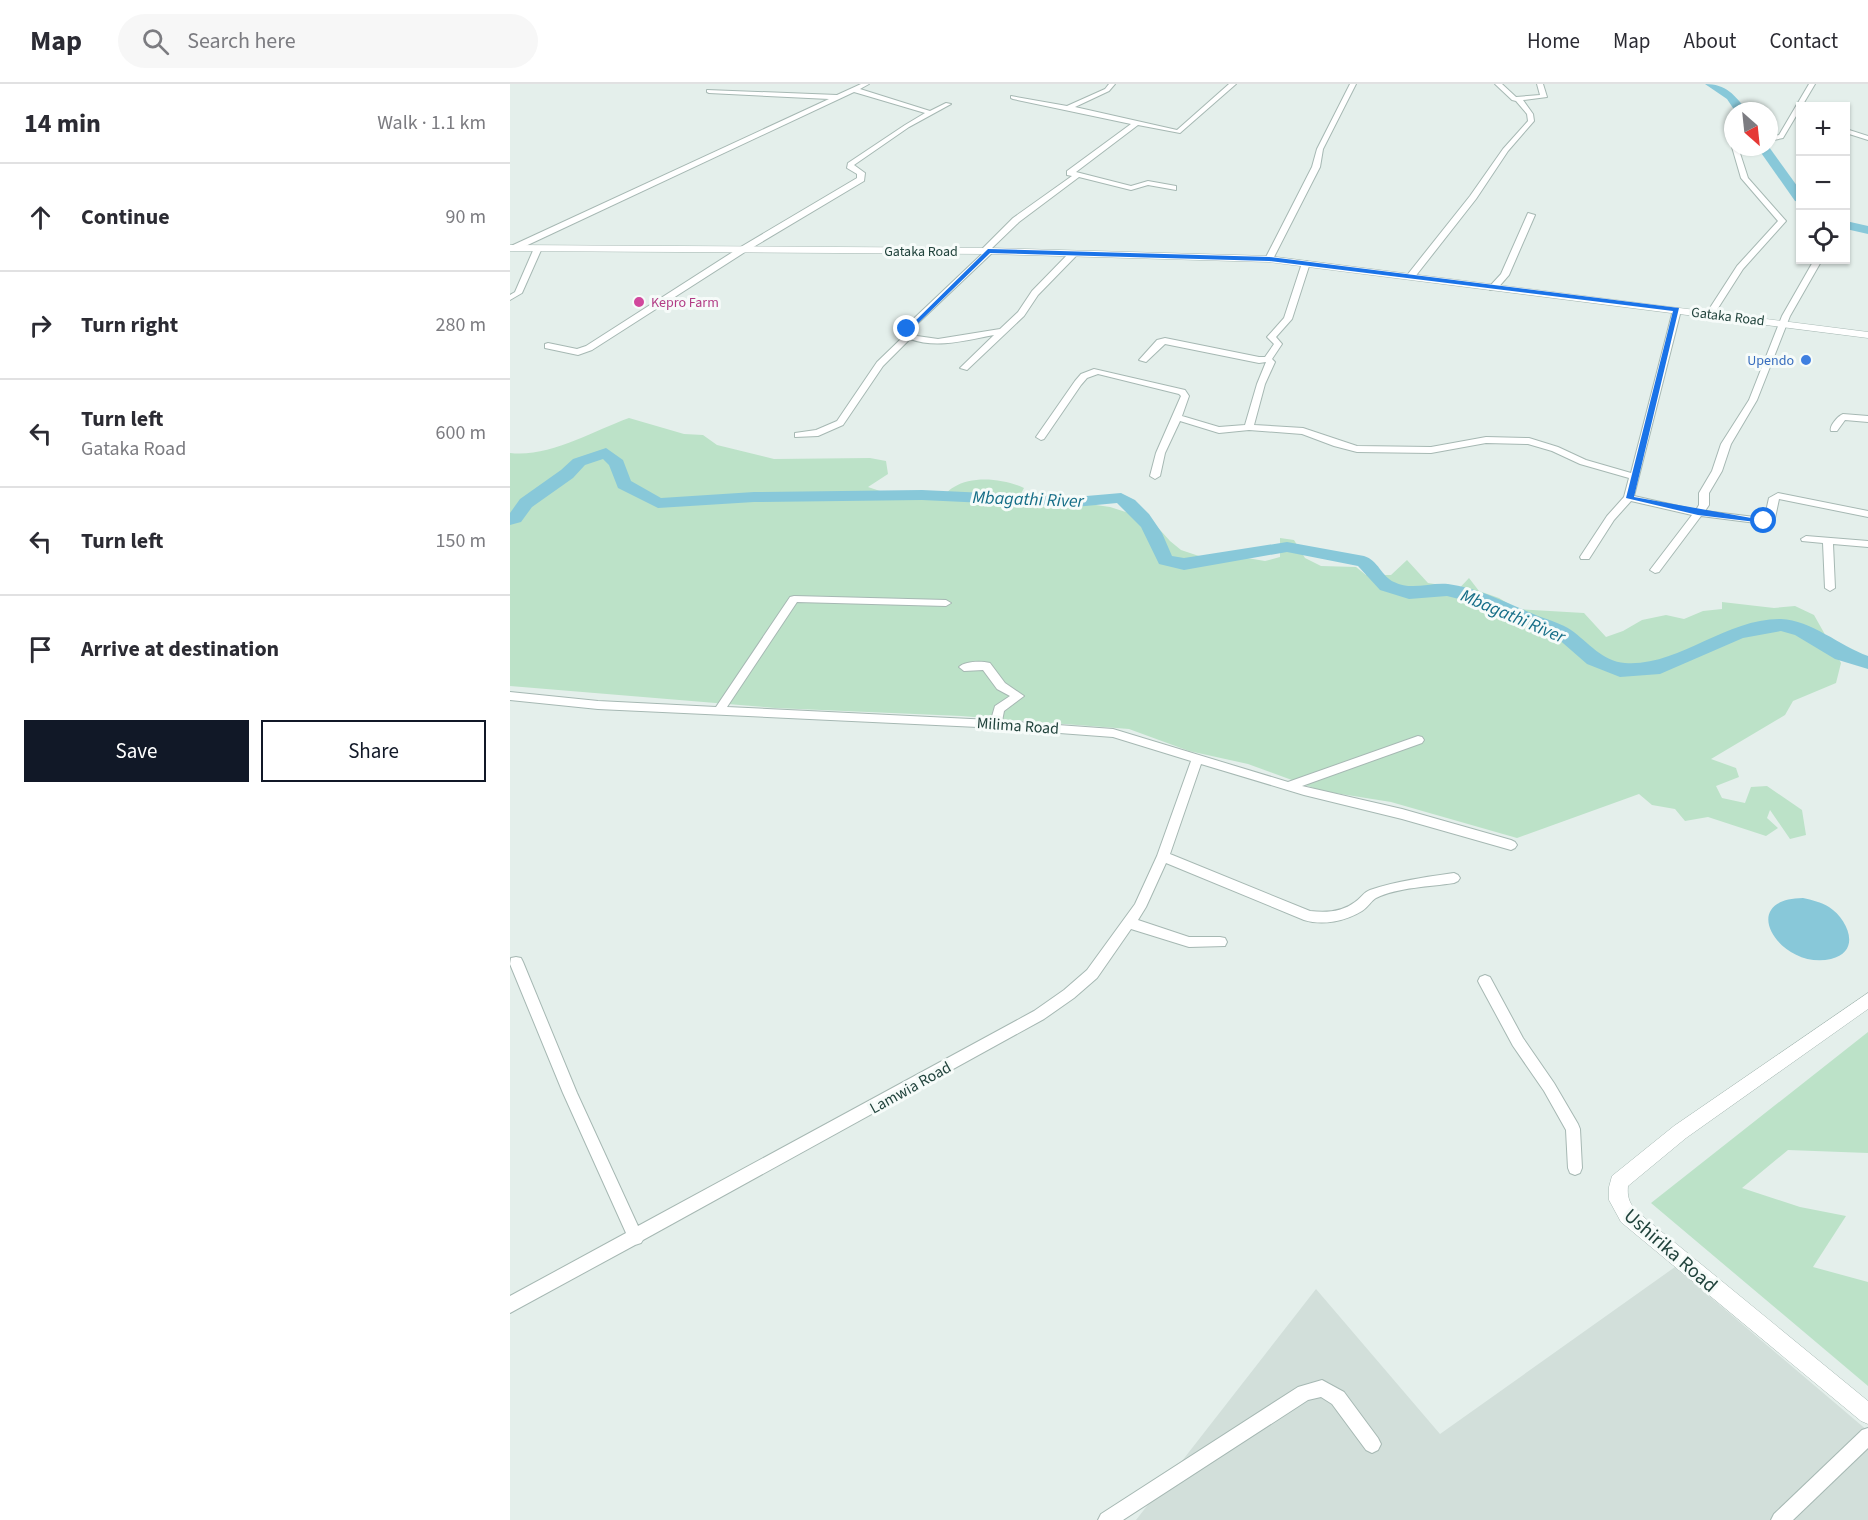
<!DOCTYPE html>
<html lang="en">
<head>
<meta charset="utf-8">
<style>
	body { margin:0; font-family:"Source Sans 3",sans-serif; background:#f7f7f7; color:#2b2b33 }
	.controls { position:absolute; right:18px; top:18px; display:grid; overflow:hidden; border-radius:0px; box-shadow:0 2px 4px #0004 }
	.controls button { width:54px; height:54px; display:grid; place-items:center; padding:0; border:0; border-bottom:2px solid #e1e1e2; background:#fff; color:#2b2b33; font:30px sans-serif }
	.compass { position:absolute; left:1214px; top:18px; width:54px; height:54px; border-radius:50%; background:#fff; box-shadow:0 2px 4px #0004; rotate:153deg }
	.stop { position:absolute; width:18px; height:18px; margin:-14px; border:4px solid #1a73e8; border-radius:50%; background:#fff }
	.stop.end { background:#1a73e8; border-color:#fff; box-shadow:0 2px 6px #0008 }
	.list { margin:0; padding:0; list-style:none }
	h2 { display:flex; justify-content:space-between; align-items:center; height:78px; margin:0; padding:0 24px; font-size:26px }
	h2 small { font-size:20px; font-weight:400; color:#7c7c81 }
	.list li { display:grid; grid-template-columns:39px 1fr auto; gap:18px; align-items:center; box-sizing:border-box; height:108px; padding:0 24px; border-top:2px solid #e1e1e2 }
	.list b { display:block; font-size:22px; white-space:nowrap }
	.list p { margin:0; font-size:20px; white-space:nowrap; color:#7c7c81 }
	.list em { font-size:20px; font-style:normal; color:#7c7c81 }
	.actions { display:flex; gap:12px; padding:18px 24px }
	.actions a { flex:1; padding:14px 0; border:2px solid #111827; border-radius:0px; text-align:center; font-size:21px; color:#111827 }
	.actions .main { background:#111827; color:#fff }
	.icon { flex:none; width:33px; height:33px; fill:none; stroke:currentColor; stroke-width:2; stroke-linecap:round; stroke-linejoin:round }
	.map { position:relative; flex:none; width:1358px; height:1436px; overflow:hidden }
	header { display:flex; align-items:center; gap:36px; box-sizing:border-box; height:84px; padding:0 30px; background:#fff; border-bottom:2px solid #e1e1e2 }
	header strong { font-size:28px }
	nav { display:flex; gap:33px; margin-inline-start:auto; font-size:21px }
	.search { width:420px; height:54px; background:#f7f7f7; display:flex; align-items:center; gap:15px; box-sizing:border-box; padding:0 21px; border-radius:33px; color:#7c7c81; font-size:22px }
	main { display:flex }
	aside { flex:1; background:#fff }
	.map>svg:first-child { display:block }
	.built { fill:#d2dfda }
	.green { fill:#bce2c8 }
	.water { fill:#88c8d9 }
	.lines { fill:none; stroke-linecap:round; stroke-linejoin:round }
	.river { fill:#88c8d9; fill-rule:evenodd }
	.minor-casing { stroke:#a6b8b3; stroke-width:2 }
	.tertiary-casing { stroke:#a6b8b3; stroke-width:1 }
	.minor { fill:#fff; fill-rule:evenodd }
	.tertiary { fill:#fff; fill-rule:evenodd }
	.route { fill:#1a73e8 }
	.hotel-dot { fill:#d1479c; stroke:#f6fbf9; stroke-width:2 }
	.shop-dot { fill:#3f7fe0; stroke:#f6fbf9; stroke-width:2 }
	.labels { text-anchor:middle; stroke-width:6; stroke-linejoin:round; paint-order:stroke }
	.far-street-label { font-size:14px; fill:#21433c; stroke:#f6fbf9 }
	.far-hotel-label { font-size:14px; fill:#b23c85; stroke:#f6fbf9; text-anchor:start }
	.far-shop-label { font-size:14px; fill:#366cbe; stroke:#f6fbf9; text-anchor:end }
	.street-label { font-size:16px; fill:#21433c; stroke:#f6fbf9 }
	.water-label { font-size:18px; font-style:italic; fill:#146d87; stroke:#f6fbf9 }
	.near-street-label { font-size:20px; fill:#21433c; stroke:#f6fbf9 }
</style>
</head>
<body>
<header>
<strong>Map</strong>
<div class="search"><svg class="icon" aria-label="search" viewBox="0 0 24 24"><circle cx="10" cy="10" r="6"/><path d="M15 15l6 6"/></svg>Search here</div>
<nav><a>Home</a><a>Map</a><a>About</a><a>Contact</a></nav>
</header>
<main>
<aside>
<h2>14 min<small>Walk · 1.1 km</small></h2>
<ul class="list">
<li><svg class="icon" aria-label="ahead" viewBox="0 0 24 24"><path d="M12 20V5M6 11l6-6 6 6"/></svg><div><b>Continue</b></div><em>90 m</em></li>
<li><svg class="icon" aria-label="right" viewBox="0 0 24 24"><path d="M7 20v-9h11M14 6l5 5-5 5"/></svg><div><b>Turn right</b></div><em>280 m</em></li>
<li><svg class="icon" aria-label="left" viewBox="0 0 24 24"><path d="M17 20v-9H6M10 6l-5 5 5 5"/></svg><div><b>Turn left</b><p>Gataka Road</p></div><em>600 m</em></li>
<li><svg class="icon" aria-label="left" viewBox="0 0 24 24"><path d="M17 20v-9H6M10 6l-5 5 5 5"/></svg><div><b>Turn left</b></div><em>150 m</em></li>
<li><svg class="icon" aria-label="arrive" viewBox="0 0 24 24"><path d="M6 21V4h12l-3 4 3 4H6"/></svg><div><b>Arrive at destination</b></div></li>
</ul>
<div class="actions"><a class="main">Save</a><a>Share</a></div>
</aside>
<div class="map">
<svg width="1358" height="1436" viewBox="0 0 1358 1436">
	<rect width="100%" height="100%" fill="#e4efeb"/>
	<path class="built" d="M1165 1183 1358 1347V1436H626L806 1205 930 1350Z"/>
	<g class="green">
		<path d="M119 334 174 350 193 351 207 361 264 375 360 374 376 377 378 390 358 403 397 416H429C434 412 438 406 444 403 463 391 495 395 514 404L505 421 556 424 579 420 600 423 641 436 660 457 671 466 692 473 719 471 755 477 770 473V454L784 456 795 474 811 482 846 483 856 491H881L897 476 918 499 931 501 943 511 959 494 969 507 989 514 1007 525 1074 529 1096 553 1113 547 1132 536 1156 531 1174 535 1193 527 1212 525V518L1264 524 1285 522 1304 531 1331 579 1326 599 1283 617 1275 631 1201 675 1226 684 1229 693 1206 702 1212 714 1235 719 1241 703 1257 702 1292 726 1296 751 1280 755 1260 726 1257 734 1268 744 1256 752 1198 733 1175 737 1165 725 1142 721 1129 710 1007 754 881 718 812 707 738 680 679 667 619 645 451 632 265 624 0 602V369C38 374 83 347 119 334Z"/>
		<path d="M1358 948V1069L1278 1066 1232 1104 1290 1123 1336 1132 1303 1183 1358 1198V1302L1141 1119Z"/>
	</g>
	<path class="water" d="M1293 814C1302 816 1311 818 1319 823 1338 835 1352 868 1321 875 1271 887 1224 815 1293 814Z"/>
	<g class="lines">
		<g class="river">
			<path d="M1195 0C1216 0 1225 11 1237 27H1225L1217 15Z"/>
			<path d="M1247 63H1259L1290 106V118L1285 117Z"/>
			<path d="M1336 137 1358 142V150L1336 145Z"/>
			<path d="M96 364 113 376 121 397 151 414 244 408 412 406 565 413 611 409 625 416 639 430 652 449 662 472 674 474 777 458 854 472C868 476 872 493 884 498 902 507 920 498 938 500 969 504 999 520 1028 532 1039 536 1052 540 1061 546 1078 558 1093 578 1115 579 1168 583 1216 534 1271 535 1301 536 1330 562 1358 572V585L1325 575 1285 551 1271 547 1233 554 1150 590 1110 593 1077 580 1046 553 957 517 937 512 899 515 870 506 848 482 777 468 674 486 649 480 631 443 607 419 565 423 412 416 244 418 148 424 108 404 99 381 93 375 75 381 63 394 22 423 11 438 0 441V429L10 415 51 386 63 375Z"/>
		</g>
		<g class="minor-casing">
			<g id="minor">
				<path d="M351 0H359L350 5 420 27 436 19 441 20 399 43 344 81 355 89 354 97 235 168 82 266 68 271 35 264V260L38 259 67 265 76 262 229 164 347 94V90L337 84 338 79 395 41 415 29 344 8 7 166H1V162L319 15 199 9 197 8V6L327 11Z"/>
				<path d="M599 0H605L599 7 565 23 667 46 719 0H726L670 49 628 41 566 88 621 102 638 97 666 102V106L638 101 621 106 569 93 509 138 481 165 482 169 404 243 402 248 407 252 428 255 490 245 508 228 522 207 561 167H567V171L528 211 514 232 457 286 450 284 484 251C457 256 427 265 400 255L373 282 333 341 308 352 285 353V349L306 346 327 337 367 278 395 251 393 249 398 240 473 169 472 165 503 134 562 92 557 91V87L621 40 503 15 501 14V12L557 22 595 5Z"/>
				<path d="M840 0H846L813 65 810 83 763 175 756 177 755 175 802 83 807 65Z"/>
				<path d="M985 0H992L1006 13 1030 11 1027 0H1033L1037 13 1013 16 1023 30 1024 37 998 67 966 115 904 194H898V190L960 112 993 65 1018 37 1017 30 1006 17 1002 16Z"/>
				<path d="M1299 0H1305L1273 54 1259 57V53L1269 51Z"/>
				<path d="M1336 45 1358 52V56L1336 49Z"/>
				<path d="M1223 61V63H1228L1238 94 1276 137 1233 185 1203 232H1200L1196 230 1227 182 1268 137 1231 94 1222 63Z"/>
				<path d="M1018 129 1025 131 999 191 986 206H980V202L991 190Z"/>
				<path d="M25 162 32 164 12 209 0 216V211L5 208Z"/>
				<path d="M1304 176H1312L1280 232 1247 316 1221 360 1212 387 1199 409V421L1195 427 1253 434 1255 432 1259 414 1268 409 1358 427V433L1269 415 1265 434 1254 440 1191 432 1149 488 1145 489 1140 486 1182 431 1121 417 1104 436 1079 475H1071L1070 473 1097 432 1114 413 1119 394 1070 380 1042 367 1018 360 976 359 921 369 847 368 824 362 792 350 739 346 709 349 670 337 655 369 650 392 645 395 640 392 646 369 671 312 669 310 588 290 577 294 571 301 534 355 531 356 526 353 565 297 571 290 584 285 675 306 679 312 672 332 709 343 735 341 747 300 756 278 749 279 655 260 636 278 629 276 647 256 655 254 749 273H755L764 260 757 253 774 234 792 179 796 177 800 179 782 235 766 253 772 260 762 275 765 278 755 300 744 341 793 344 847 362 921 363 976 353 1019 354 1048 363 1076 376 1121 389 1163 226 1167 224 1171 226 1124 412 1186 426 1189 421V409L1202 387 1211 360 1239 316 1272 232Z"/>
				<path d="M1333 330 1358 332V338L1335 336 1327 347H1321C1319 342 1328 332 1333 330Z"/>
				<path d="M1296 452 1358 457V463L1323 460 1325 504 1320 507 1315 504 1313 459 1292 457 1291 455Z"/>
				<path d="M284 512 436 516 441 519 436 522 287 518 217 623 481 636 485 622 500 612 487 605 473 586 454 587 449 583C455 577 471 577 480 579L495 599 514 612 494 627 492 637 603 645 778 698 908 652 912 653 914 656 912 659 792 702 892 725 1001 756 1005 758 1007 761 1005 764 1001 766 892 735 794 711 691 680 660 770 800 827C816 829 832 828 845 818 851 814 854 808 860 806 887 797 916 793 944 789L948 791 950 794 948 797 944 799C919 803 889 803 866 814 861 817 858 823 852 827 836 837 813 842 794 836L656 779 636 823 628 836 679 853H710L715 854 717 858 715 862 679 863 621 845 587 894 564 914 534 935 133 1156 131 1159 125 1161 0 1229V1212L116 1149 53 1009 0 880 1 874 6 873 11 874 13 878 67 1009 128 1142 524 927 554 906 577 886 625 820 647 772 681 677 603 653 468 643 88 625 0 616V608L88 617 206 623 280 513Z"/>
				<path d="M975 891 980 893 1013 954 1044 999 1068 1040 1070 1045 1072 1084 1070 1089 1065 1091 1060 1089 1058 1084 1056 1046 1034 1007 1003 962 970 901 968 897 970 893Z"/>
				<path d="M812 1296 834 1308 868 1354 871 1360 868 1366 862 1369 856 1366 822 1320 811 1313 798 1316 613 1436H588L591 1430 788 1303Z"/>
				<path d="M1358 1344V1364L1283 1436H1261L1264 1430 1352 1346Z"/>
			</g>
		</g>
		<g class="tertiary-casing">
			<g id="tertiary">
				<path d="M0 161 479 164 759 172 1358 248V254L759 178 479 170 0 167Z"/>
				<path d="M1358 909V925L1176 1054 1118 1102C1117 1112 1119 1118 1125 1126L1358 1317V1340L1351 1337 1111 1138 1099 1116V1103L1102 1092 1164 1042Z"/>
			</g>
		</g>
		<use href="#minor" class="minor"/>
		<use href="#tertiary" class="tertiary"/>
	</g>
	<path class="route" d="M478 165 759 173 1169 224 1124 413 1258 437 1254 439 1188 431 1116 414 1163 227 759 177 480 169 400 247H395Z"/>
	<circle class="hotel-dot" cx="129" cy="218" r="6"/>
	<circle class="shop-dot" cx="1296" cy="276" r="6"/>
	<g class="labels">
		<g class="far-street-label">
			<text x="411" y="172">Gataka Road</text>
			<text transform="translate(1218 232) rotate(7)" y="5">Gataka Road</text>
		</g>
		<g class="far-hotel-label">
			<text x="141" y="223">Kepro Farm</text>
		</g>
		<g class="far-shop-label">
			<text x="1284" y="281">Upendo</text>
		</g>
		<g class="street-label">
			<text transform="translate(508 641) rotate(4)" y="6">Milima Road</text>
			<text transform="translate(400 1003) rotate(-29)" y="6">Lamwia Road</text>
		</g>
		<g class="water-label">
			<text transform="translate(518 415) rotate(2)" y="6">Mbagathi River</text>
			<text transform="translate(1003 532) rotate(23)" y="6">Mbagathi River</text>
		</g>
		<g class="near-street-label">
			<text transform="translate(1161 1166) rotate(41)" y="7">Ushirika Road</text>
		</g>
	</g>
</svg>
<div class="controls">
<button>+</button>
<button>−</button>
<button><svg class="icon" aria-label="locate" viewBox="0 0 24 24"><circle cx="12" cy="12" r="6"/><path d="M12 2v4M12 18v4M2 12h4M18 12h4"/></svg></button>
</div>
<svg class="compass" viewBox="-18 -18 36 36"><path d="M0-13l5 13h-10z" fill="#e53935"/><path d="M0 13l5-13h-10z" fill="#7c7c81"/></svg>
<div class="stop" style="left:1254px;top:437px"></div>
<div class="stop end" style="left:397px;top:245px"></div>
</div>
</main>
</body>
</html>
